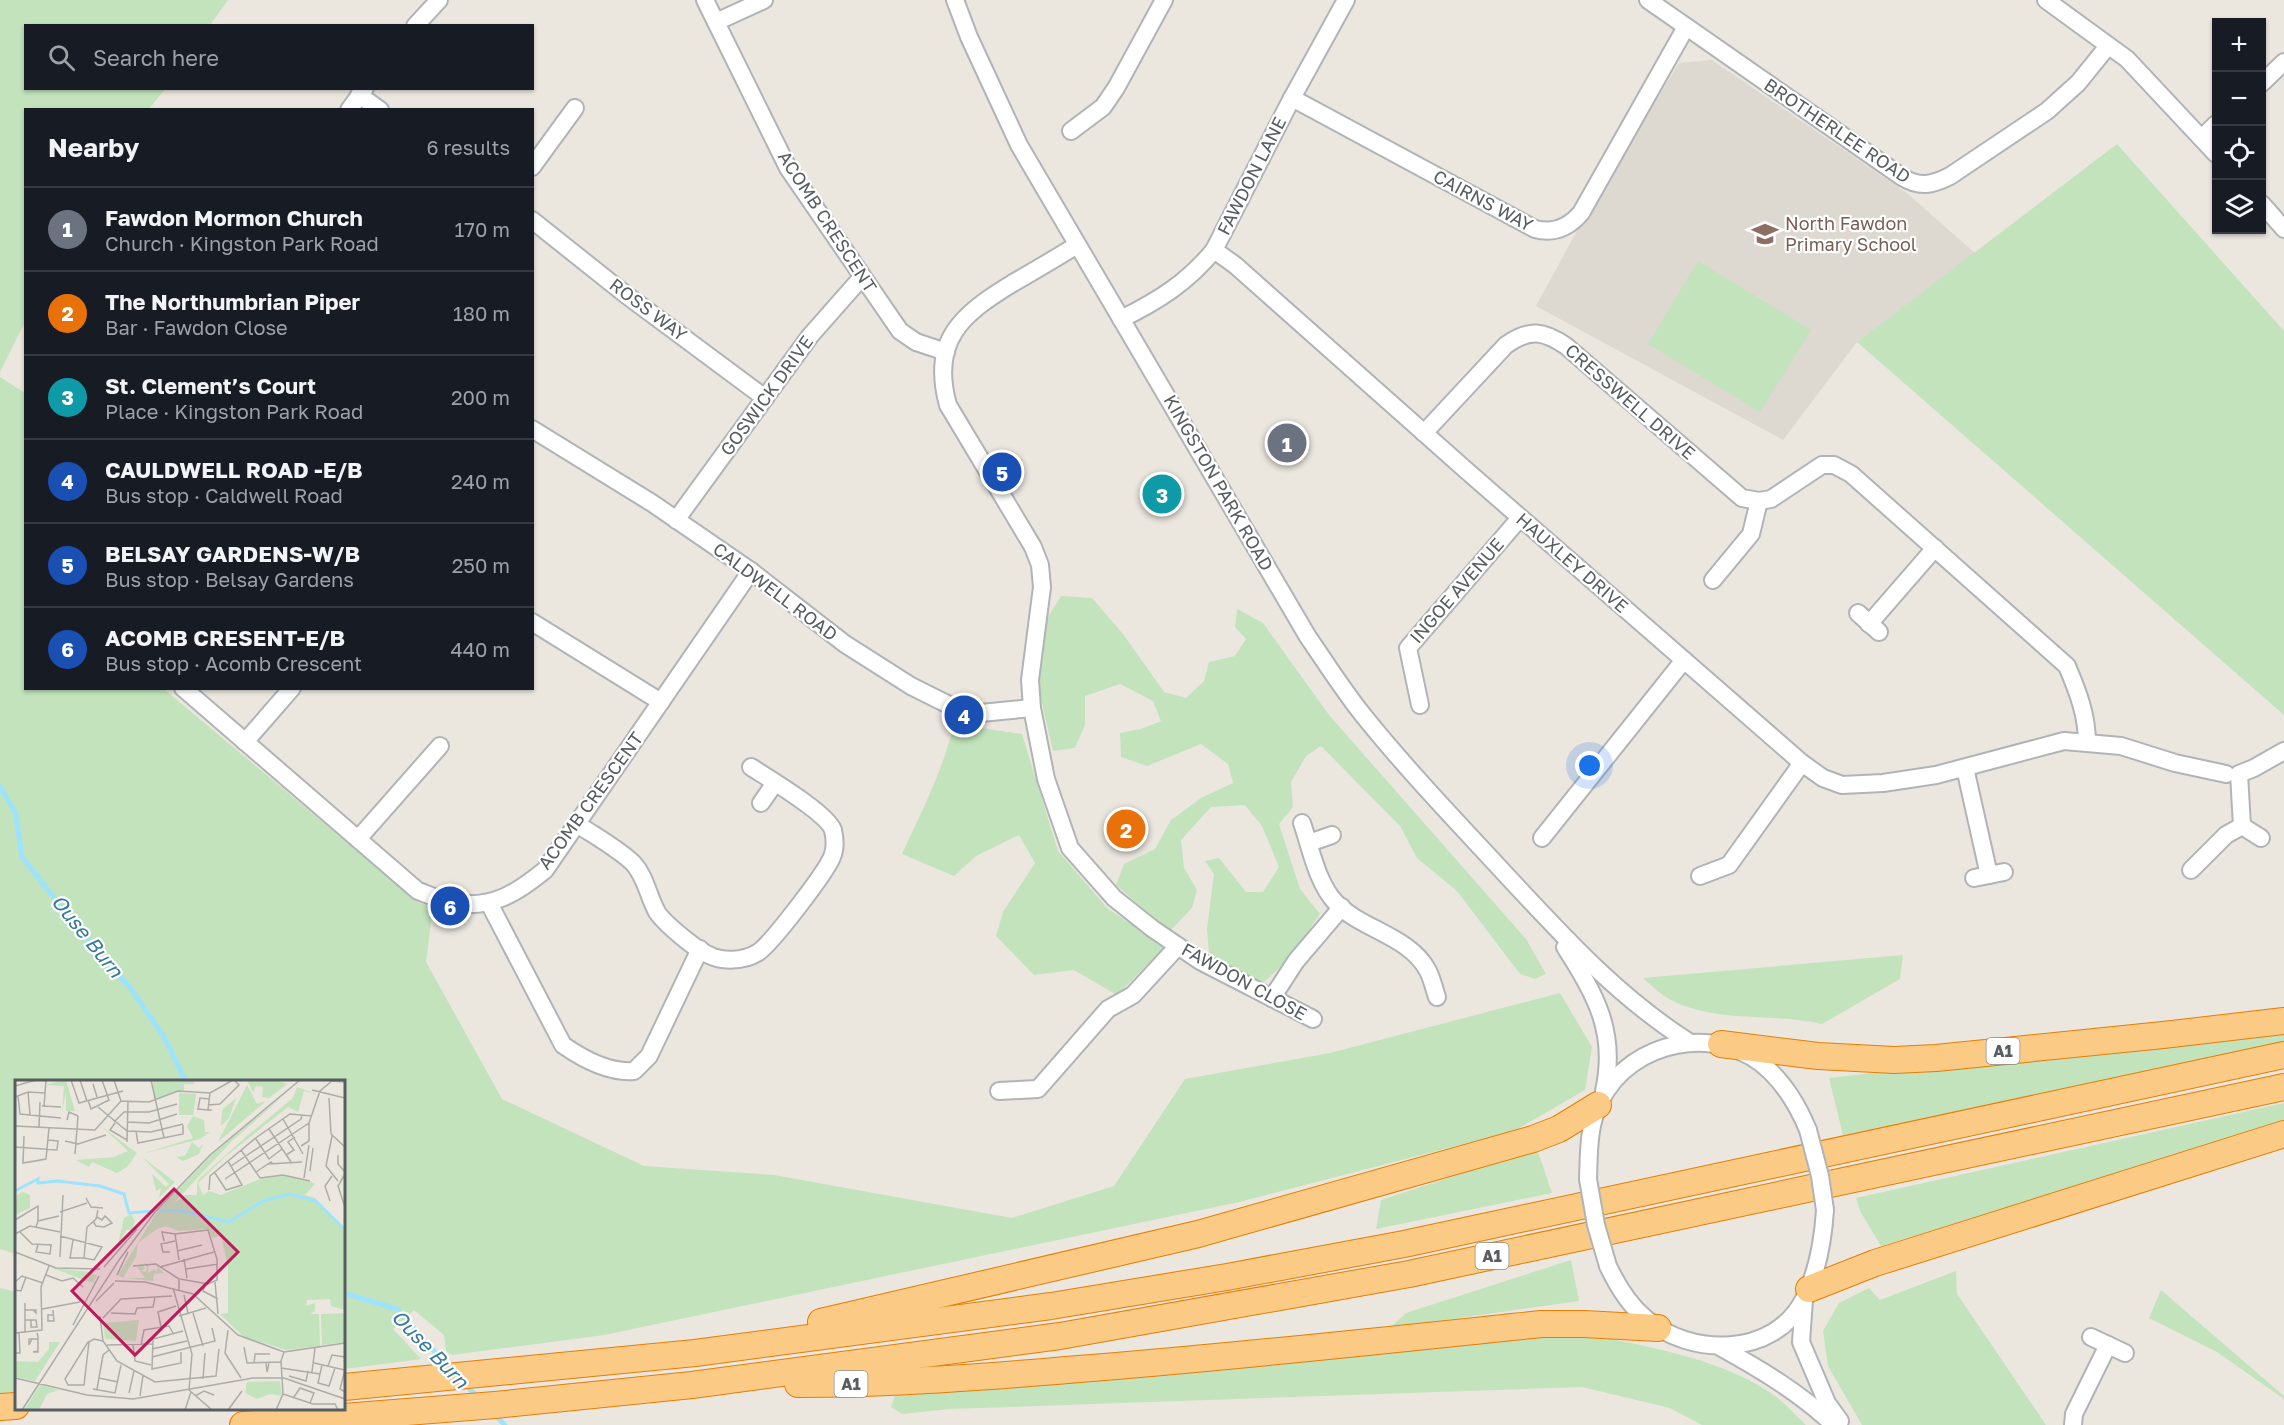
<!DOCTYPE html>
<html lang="en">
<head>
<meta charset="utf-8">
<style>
	body { margin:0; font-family:"Golos Text",sans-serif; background:#20242c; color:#f1f3f6 }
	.controls { position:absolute; right:18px; top:18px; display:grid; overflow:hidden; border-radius:0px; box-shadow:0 2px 4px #0004 }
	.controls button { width:54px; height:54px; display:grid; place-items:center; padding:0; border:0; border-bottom:2px solid #363941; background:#171b24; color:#f1f3f6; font:30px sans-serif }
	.you { position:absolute; left:1590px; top:766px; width:21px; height:21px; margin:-15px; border:4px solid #fff; border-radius:50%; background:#1a73e8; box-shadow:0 0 0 9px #1a73e833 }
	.badge { display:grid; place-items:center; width:39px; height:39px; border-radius:50%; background:#2563eb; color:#fff; font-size:20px; font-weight:700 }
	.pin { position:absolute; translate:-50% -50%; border:3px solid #fff; box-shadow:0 2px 6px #0006 }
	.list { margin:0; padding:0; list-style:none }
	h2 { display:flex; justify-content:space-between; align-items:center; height:78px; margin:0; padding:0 24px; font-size:26px }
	h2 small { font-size:20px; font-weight:400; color:#9ea1a6 }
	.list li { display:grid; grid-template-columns:39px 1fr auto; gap:18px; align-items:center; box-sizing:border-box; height:84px; padding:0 24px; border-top:2px solid #363941 }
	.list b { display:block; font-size:22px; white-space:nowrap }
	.list p { margin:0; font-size:20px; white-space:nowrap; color:#9ea1a6 }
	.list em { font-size:20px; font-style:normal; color:#9ea1a6 }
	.icon { flex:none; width:33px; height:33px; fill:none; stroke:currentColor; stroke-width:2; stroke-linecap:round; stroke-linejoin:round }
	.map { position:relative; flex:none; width:2284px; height:1425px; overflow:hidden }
	.search { position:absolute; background:#171b24; box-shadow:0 2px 4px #0004; left:24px; top:24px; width:510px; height:66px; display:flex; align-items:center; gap:15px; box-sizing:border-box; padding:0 21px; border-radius:0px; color:#9ea1a6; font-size:22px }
	.panel { position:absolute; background:#171b24; box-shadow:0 2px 4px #0004; left:24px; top:108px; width:510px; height:582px; border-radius:0px }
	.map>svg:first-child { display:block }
	.education { fill:#ddd8d0 }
	.green { fill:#c2e3bb }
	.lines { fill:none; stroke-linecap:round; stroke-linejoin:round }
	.stream { stroke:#9de3fe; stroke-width:5 }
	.minor-casing { stroke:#b0b4b7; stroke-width:20 }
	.highway-casing { stroke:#e87c03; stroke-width:28 }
	.minor { stroke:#fff; stroke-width:16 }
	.highway { stroke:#fbcb86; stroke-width:26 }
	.minor-bridge-casing { stroke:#b0b4b7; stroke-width:20; stroke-linecap:butt }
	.minor-bridge { stroke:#fff; stroke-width:16 }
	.labels { text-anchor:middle; stroke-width:4.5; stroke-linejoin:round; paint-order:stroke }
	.shield { fill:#fff; stroke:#8a8e90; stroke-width:1.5 }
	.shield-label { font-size:16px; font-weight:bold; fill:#585d60 }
	.street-label { font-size:18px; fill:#585d60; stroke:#fff }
	.education-label { font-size:18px; fill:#785e54; stroke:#fff; text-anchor:start }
	.water-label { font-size:20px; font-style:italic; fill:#37799d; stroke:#fff }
	.inset-river { fill:none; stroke:#9de3fe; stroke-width:3 }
	.inset-road { fill:none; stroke:#acaca8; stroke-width:1.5 }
	.view { fill:#c2185b; fill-opacity:0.15; stroke:#c2185b; stroke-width:3 }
	.inset-edge { fill:none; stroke:#585d60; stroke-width:3 }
</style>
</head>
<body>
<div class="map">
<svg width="2284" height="1425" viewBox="0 0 2284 1425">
	<rect width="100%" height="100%" fill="#ebe7df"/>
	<path class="education" d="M1712 60 1908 194 1975 253 1857 342 1783 440 1536 306 1585 216 1679 63Z"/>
	<g class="green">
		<path d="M0 0H228L210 25 26 26V88L165 89 149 109 26 110 25 322 0 372Z"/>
		<path d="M2117 144 2284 331V715L1857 342Z"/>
		<path d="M1698 261 1811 330 1760 412 1648 344Z"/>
		<path d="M0 377 25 393 26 688 164 689 419 903 433 907 426 962 502 1099 644 1166 774 1175 1012 1218 1114 1186 1185 1079 1330 1053 1560 993 1592 1047 1585 1090 1514 1131 1239 1202 604 1335 452 1355 446 1351 444 1335 414 1310 393 1329 421 1359 344 1369V1082H16V1254L0 1249Z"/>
		<path d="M1061 596 1092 598 1123 634 1164 692 1186 698 1204 681 1209 662 1235 656 1246 639 1235 627 1237 609 1263 623 1329 715 1526 939 1546 974 1535 979 1520 974 1457 891 1417 858 1400 826 1321 746 1306 756 1291 782 1293 807 1279 824 1300 889 1320 914 1290 958 1263 983 1230 970 1209 952 1207 929 1214 874 1205 861 1219 858 1246 892H1263L1279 867 1262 826 1245 805 1211 807 1181 840 1184 868 1197 890 1192 908 1170 931 1116 885 1124 864 1155 849 1171 820 1201 798 1233 783 1228 764 1201 744 1147 766 1121 757 1120 733 1141 729 1161 721 1153 701 1120 684 1085 696V725L1075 748 1053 751 1037 681 1045 622Z"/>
		<path d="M954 724 1022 734 1058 851 1108 909 1166 946 1117 995 1074 970 1034 975 996 936 1003 912 1035 863 1019 835 976 856 954 876 902 854C922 811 943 770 954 724Z"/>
		<path d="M1903 955 1900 979 1822 1024C1772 1012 1715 1024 1669 999 1660 994 1651 985 1643 978Z"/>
		<path d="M2284 1026V1042L1843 1135 1829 1078Z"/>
		<path d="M2284 1103V1122L1881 1246 1860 1211 1856 1198Z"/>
		<path d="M1537 1149 1552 1193 1376 1229 1381 1200Z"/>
		<path d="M1571 1260 1579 1301 1390 1328 1406 1313Z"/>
		<path d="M1956 1271 1957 1294 2046 1425H1862L1828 1366 1823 1331 1839 1303 1869 1288 1880 1300Z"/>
		<path d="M0 1288 16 1292V1392L0 1393Z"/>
		<path d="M2161 1290 2284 1396V1399L2217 1352 2149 1318Z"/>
		<path d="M1595 1336C1651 1347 1728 1361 1775 1396 1786 1404 1796 1416 1806 1425H1702L1670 1408 1582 1387 950 1409 902 1414 891 1407 896 1393 1509 1337Z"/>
	</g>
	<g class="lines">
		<g class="stream">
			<path d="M0 787 15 812 22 857 80 931 131 989 164 1037 186 1082"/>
			<path d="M344 1293 397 1309 449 1368"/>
			<path d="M464 1384 479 1398"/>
			<path d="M493 1413 505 1425"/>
		</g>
		<g class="minor-casing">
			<g id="minor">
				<path d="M705 0 788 168 900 331 916 342 946 352"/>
				<path d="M955 0 969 37 1019 145 1308 637C1326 663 1343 690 1363 715 1408 771 1459 824 1508 877 1565 938 1618 997 1689 1042"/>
				<path d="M1648 0 1902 177C1920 188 1932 185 1950 176L2047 111 2078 83 2108 46"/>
				<path d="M2046 0 2127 59 2216 154"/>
				<path d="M716 22 764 0"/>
				<path d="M415 26 439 0"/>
				<path d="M2262 83 2284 62"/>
				<path d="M359 95 380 110"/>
				<path d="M1292 98 1535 229C1554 234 1569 227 1581 213L1686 27"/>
				<path d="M349 110 365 88"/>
				<path d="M1071 131 1103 107 1116 88 1164 0"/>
				<path d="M2202 138 2216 124"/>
				<path d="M532 167 575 108"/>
				<path d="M2262 204 2284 229"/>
				<path d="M532 220 625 294 765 398"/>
				<path d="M1077 245C1056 258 1034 271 1013 283 962 314 930 340 948 405L1033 547 1040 565 1042 587 1030 680 1032 708 1046 779 1070 848 1114 898 1153 929 1200 961 1313 1019"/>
				<path d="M1214 250 1235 265 1467 471 1802 763 1823 778 1842 785 1883 783 1936 775 2064 741 2121 746 2175 763 2226 774"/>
				<path d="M1121 319C1158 301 1188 282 1214 250L1292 98 1346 0"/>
				<path d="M532 429 652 503 751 571 845 644 911 686 955 708 981 713 1032 708"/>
				<path d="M1424 433 1506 345C1530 328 1544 331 1566 346L1742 498 1759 501 1771 499 1822 465H1834L1851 474 2067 666C2078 692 2087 715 2087 743"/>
				<path d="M676 520 810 336 862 277"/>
				<path d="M1713 580 1751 534 1759 501"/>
				<path d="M1858 613 1879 632"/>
				<path d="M532 622 661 702"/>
				<path d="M1869 624 1935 548"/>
				<path d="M183 688 418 891C429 895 442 901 454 903 492 909 517 893 545 870L751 571"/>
				<path d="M1420 705 1408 648 1520 518"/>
				<path d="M245 742 292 688"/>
				<path d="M1965 768 1989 875"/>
				<path d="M761 803 775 783"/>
				<path d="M1302 823C1311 849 1317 883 1336 903 1362 930 1410 936 1428 971 1432 979 1434 988 1437 997"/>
				<path d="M577 824C595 836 617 848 633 863 646 877 648 896 657 912 664 923 696 950 709 955 722 962 744 961 757 953 770 946 826 872 832 857 836 848 835 839 833 830 827 813 768 778 751 767"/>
				<path d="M2242 826 2239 774 2254 768 2284 751"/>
				<path d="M1542 838 1684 660"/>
				<path d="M358 839 440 746"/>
				<path d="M1309 843 1332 835"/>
				<path d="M2191 870 2226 835 2242 826 2261 838"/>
				<path d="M1700 876 1729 865 1802 763"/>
				<path d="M1974 878 2004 872"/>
				<path d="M489 903 563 1045C583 1059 610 1073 634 1071L649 1056 700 949"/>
				<path d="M1565 947C1596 996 1617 1032 1604 1091"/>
				<path d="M1272 998 1296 961 1342 907"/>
				<path d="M999 1091 1038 1089 1108 1009 1133 995 1178 946"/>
				<path d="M1588 1179C1589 1153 1588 1126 1600 1102 1630 1039 1721 1022 1771 1072 1788 1089 1799 1108 1808 1130"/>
				<path d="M1608 1266C1617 1285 1628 1304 1645 1318 1690 1357 1774 1358 1804 1299 1818 1271 1823 1241 1825 1210"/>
				<path d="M1804 1300 1801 1342 1827 1403 1840 1421"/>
				<path d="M2091 1337 2125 1353"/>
				<path d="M1720 1347C1760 1369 1800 1393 1834 1425"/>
				<path d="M2073 1425 2074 1414 2108 1345"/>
			</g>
		</g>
		<g class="highway-casing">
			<g id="highway">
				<path d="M1721 1044 1818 1056 1894 1060 1936 1058 2163 1035 2284 1021"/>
				<path d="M1809 1289 1875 1263 2284 1134"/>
				<path d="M821 1322 1198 1234 1533 1139 1559 1129 1598 1105"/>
				<path d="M798 1384C891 1384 985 1377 1079 1369 1233 1357 1387 1340 1541 1324H1584L1658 1328"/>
				<path d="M344 1387 695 1353 1051 1306 1227 1277 1404 1244 2284 1055"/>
				<path d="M0 1407 16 1406"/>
				<path d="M243 1425 495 1405 692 1385 1060 1336 1409 1274 2284 1087"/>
			</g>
		</g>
		<use href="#minor" class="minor"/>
		<use href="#highway" class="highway"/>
		<g class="minor-bridge-casing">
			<g id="minor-bridge">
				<path d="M1808 1130 1820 1176 1825 1210"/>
				<path d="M1588 1179 1596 1225 1608 1266"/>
			</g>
		</g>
		<use href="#minor-bridge" class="minor-bridge"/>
	</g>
	<defs>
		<g id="school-bare" transform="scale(2.07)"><path d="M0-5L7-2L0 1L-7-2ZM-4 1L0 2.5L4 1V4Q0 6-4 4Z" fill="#8d6e63" stroke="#fff" stroke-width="2.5" paint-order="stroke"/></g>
	</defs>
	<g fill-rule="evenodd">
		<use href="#school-bare" x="1765" y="234"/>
	</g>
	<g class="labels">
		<g class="shield">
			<rect x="1986.5" y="1038" width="33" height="26" rx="4.5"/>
			<rect x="1475.5" y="1243" width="33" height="26" rx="4.5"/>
			<rect x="834.5" y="1371" width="33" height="26" rx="4.5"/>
		</g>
		<g class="shield-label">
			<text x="2003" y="1057">A1</text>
			<text x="1492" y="1262">A1</text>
			<text x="851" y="1390">A1</text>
		</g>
		<g class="street-label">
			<text transform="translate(1837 131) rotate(34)" y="6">BROTHERLEE ROAD</text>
			<text transform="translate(1252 176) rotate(-63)" y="6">FAWDON LANE</text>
			<text transform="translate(1483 201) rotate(28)" y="6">CAIRNS WAY</text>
			<text transform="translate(827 222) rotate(57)" y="6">ACOMB CRESCENT</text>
			<text transform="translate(648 310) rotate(37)" y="6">ROSS WAY</text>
			<text transform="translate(767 396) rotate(-54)" y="6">GOSWICK DRIVE</text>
			<text transform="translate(1630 402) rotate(41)" y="6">CRESSWELL DRIVE</text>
			<text transform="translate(1218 483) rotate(60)" y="6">KINGSTON PARK ROAD</text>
			<text transform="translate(1572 563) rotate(41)" y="6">HAUXLEY DRIVE</text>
			<text transform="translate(1457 591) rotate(-49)" y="6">INGOE AVENUE</text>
			<text transform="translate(775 592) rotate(37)" y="6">CALDWELL ROAD</text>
			<text transform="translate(591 801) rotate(-54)" y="6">ACOMB CRESCENT</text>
			<text transform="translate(1244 982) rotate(29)" y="6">FAWDON CLOSE</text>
		</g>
		<g class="education-label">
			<text x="1785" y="230">North Fawdon<tspan x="1785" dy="21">Primary School</tspan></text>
		</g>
		<g class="water-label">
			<text transform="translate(87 936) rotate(51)" y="7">Ouse Burn</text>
			<text transform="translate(430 1349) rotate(46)" y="7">Ouse Burn</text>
		</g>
	</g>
	<g transform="translate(15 1080)">
		<rect width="330" height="330" fill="#ebe7df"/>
		<path d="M48 0H51L60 31H51V12L47 32 49 6 31 5ZM138 0 163 2 179 0V4H169V10L139 19ZM232 0H261L272 4 254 18 247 17 248 7 241 6 238 12ZM232 5 242 24 251 21 203 62ZM282 7 302 14 289 11 283 32 273 27 211 76 183 103 188 115 194 111 206 115 248 98 271 95 296 102 300 104 290 115 300 118 330 150V230L316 226 315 219 292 220 291 226 300 223V231L295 234H304L305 266 271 270 229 257 205 234 213 233V186L206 156 197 158 192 149 163 151 151 146 142 149 123 163 121 177 108 198 103 195 143 130 200 71 274 11 217 61 159 123 170 115H182V104L184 99 232 56 278 18ZM164 13 181 14 178 35H164ZM221 18 214 38 206 46 207 30ZM178 36 189 40 190 52H195L185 59 127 74 178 58 172 46ZM86 46 122 73 112 87 102 93 77 82 74 87 61 80 99 77 113 71ZM177 62 184 68 188 64 184 74 168 81 161 77 170 76ZM127 77 160 102 144 118 146 108 141 111 137 94 151 107 154 104ZM8 112 15 115V128L0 135 2 115ZM116 134 120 141 117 150H111L105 163 103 164 109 138ZM129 183 134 184 133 193 139 189 142 192V186L149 193 139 194 138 201 110 198H130L122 187 126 184 130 188 127 191 131 192 132 188ZM37 188 75 192 82 196 78 203ZM330 233V262L307 265 306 234ZM124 240 121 261 90 259 88 243ZM34 262H45L20 301 0 297V281L23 282 34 269ZM265 301 267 316 255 314 242 319 230 313 232 302ZM25 305 44 310 32 314 24 330H9Z" fill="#c2e3bb"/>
		<path class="inset-river" d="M0 111 23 99V103L42 101 85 106 109 114 114 133 139 131M144 131 163 130 214 142 248 121 275 114 301 121 330 150"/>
		<path class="inset-road" d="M56 0 64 23 108 11M65 0 72 21M99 0 106 21M136 0 149 58M0 6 21 0M297 10 330 18M80 11 78 4 82 17M13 12 15 35M195 13 193 30H197M3 16 5 34 46 38M0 17 13 12 30 13M314 18 316 54 330 67M73 20 76 29 94 20 87 0M106 21 134 22 163 11 195 13 218 0M193 25 205 24 224 5 219 0M27 26 46 27M29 26 31 0M83 27 112 51 136 52 168 44M193 30 183 29 185 18 194 19M268 39 288 74M52 40 54 32 63 36M99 42 109 32H134L162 24M112 42 134 43 162 34M100 43 95 50 112 60M0 46 80 50 106 21M24 47 25 22M254 49 276 82M121 51 123 63 168 54V45M9 56 8 83 31 79 34 48M317 56 311 86 323 101M241 59 254 79 267 69M50 61 63 64 91 55M112 62 113 21M286 66 294 61V43L305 11 317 1 330 2M0 67 42 70 43 61 33 60M226 70 245 98 268 95 295 101M60 74 63 36M271 75 279 70 273 62 280 57M323 75V84L330 92M253 84 287 82M216 86 286 39 287 35M295 91 298 68M241 92 256 82 258 84M200 93 211 110 227 105 213 81M330 94 323 106 330 127M289 98 294 65M210 99 294 43M194 110 195 96 242 57 275 34 297 36M71 118 76 127 88 128M315 121 310 106 317 96M45 132 72 123M0 140 23 126V141M78 141 81 146 89 147 97 143 90 136 87 140 82 137M21 147 23 141 44 136M5 152 17 164 37 165M0 154 15 146 45 152M45 156 87 167 79 180 69 178M149 161 147 152 160 154M23 165 21 172 35 174 36 165M162 171 187 165M0 172 41 188 85 189M155 172H148L146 164 160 161M45 177 48 115M54 178H69L72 147 81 139 83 130M55 178 58 160M169 179 172 198M164 180 160 154 193 150 202 179V200L193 204 165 199M118 186 141 184 164 199V210M89 187 122 149M145 187 199 172M171 189 203 184M31 195 47 201 58 198 68 207M102 195 113 172M100 201 130 202 178 214 223 255 269 272M0 202 7 196 28 203M200 202 203 234M190 204 188 211 203 219M158 208 177 274 174 310 197 330M0 210 6 211 11 197M169 215 173 233M81 221 99 203M10 223V253M27 229 65 222M10 230H21V233L18 230M38 230 39 241H33V235H38M96 233 120 234 122 228 138 227 140 217M178 233 188 266M85 236 88 261 102 281 140 302 201 296 204 269M164 236 191 228M88 238 106 219 157 216M10 240H21L22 247H16V240M58 245 84 196M146 247 143 232 161 226M213 250 210 273 226 298M0 253 27 250 26 207 34 186M22 253 23 256V272H18L23 271M17 259 14 265V259H23M74 262 69 305H53L50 299 73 262H74L79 259 88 261M92 265 137 264M118 265 120 281 136 285M126 265 129 250 154 246 158 253M229 267 232 283 266 282M137 269 172 261M166 272V283L137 289 138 259 168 251M269 272 330 263M0 273H5L4 253M137 277 200 261 197 248M239 283 240 274H255M251 283 252 292 254 283M299 283 330 290 325 309 330 312M307 285 303 303 314 306 320 288M313 286 317 275 330 277M266 288 305 294M297 292 300 268M274 296 291 301 293 291M0 298 72 315 118 319 238 298H269L330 319M84 298 103 302M188 299 190 273M78 309 100 313 106 285M82 309 88 275 94 270M114 313 119 291M268 314 298 324H320L323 330M125 316 128 295M180 316 189 311 199 315M279 317 285 308 299 313 295 323M7 330 104 180 140 132 195 75 285 0M170 330 176 312M213 330 227 311M261 330 268 314 266 281 269 272"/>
		<path class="view" d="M159 109 223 172 120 275 57 211Z"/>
		<rect width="330" height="330" class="inset-edge"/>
	</g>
</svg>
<div class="controls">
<button>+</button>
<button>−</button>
<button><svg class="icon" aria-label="locate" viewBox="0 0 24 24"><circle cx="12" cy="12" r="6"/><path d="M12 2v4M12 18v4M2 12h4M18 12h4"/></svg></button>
<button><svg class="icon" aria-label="layers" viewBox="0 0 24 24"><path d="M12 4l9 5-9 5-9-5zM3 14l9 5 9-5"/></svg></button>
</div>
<div class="you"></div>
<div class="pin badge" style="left:1287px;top:443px;background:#6b7280">1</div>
<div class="pin badge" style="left:1126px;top:829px;background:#e8710a">2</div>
<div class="pin badge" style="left:1162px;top:494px;background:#0f9aa8">3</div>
<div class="pin badge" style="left:964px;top:715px;background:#1a4fb4">4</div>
<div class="pin badge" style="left:1002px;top:472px;background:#1a4fb4">5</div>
<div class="pin badge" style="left:450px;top:906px;background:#1a4fb4">6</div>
<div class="search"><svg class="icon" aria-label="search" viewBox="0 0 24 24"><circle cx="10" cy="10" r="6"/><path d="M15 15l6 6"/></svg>Search here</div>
<section class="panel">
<h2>Nearby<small>6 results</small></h2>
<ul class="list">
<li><span class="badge" style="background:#6b7280">1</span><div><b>Fawdon Mormon Church</b><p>Church · Kingston Park Road</p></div><em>170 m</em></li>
<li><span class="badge" style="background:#e8710a">2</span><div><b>The Northumbrian Piper</b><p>Bar · Fawdon Close</p></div><em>180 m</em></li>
<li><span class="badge" style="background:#0f9aa8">3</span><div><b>St. Clement’s Court</b><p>Place · Kingston Park Road</p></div><em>200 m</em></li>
<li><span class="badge" style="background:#1a4fb4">4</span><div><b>CAULDWELL ROAD -E/B</b><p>Bus stop · Caldwell Road</p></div><em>240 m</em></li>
<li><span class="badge" style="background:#1a4fb4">5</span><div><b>BELSAY GARDENS-W/B</b><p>Bus stop · Belsay Gardens</p></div><em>250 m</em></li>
<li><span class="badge" style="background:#1a4fb4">6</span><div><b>ACOMB CRESENT-E/B</b><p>Bus stop · Acomb Crescent</p></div><em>440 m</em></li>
</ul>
</section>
</div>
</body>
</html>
